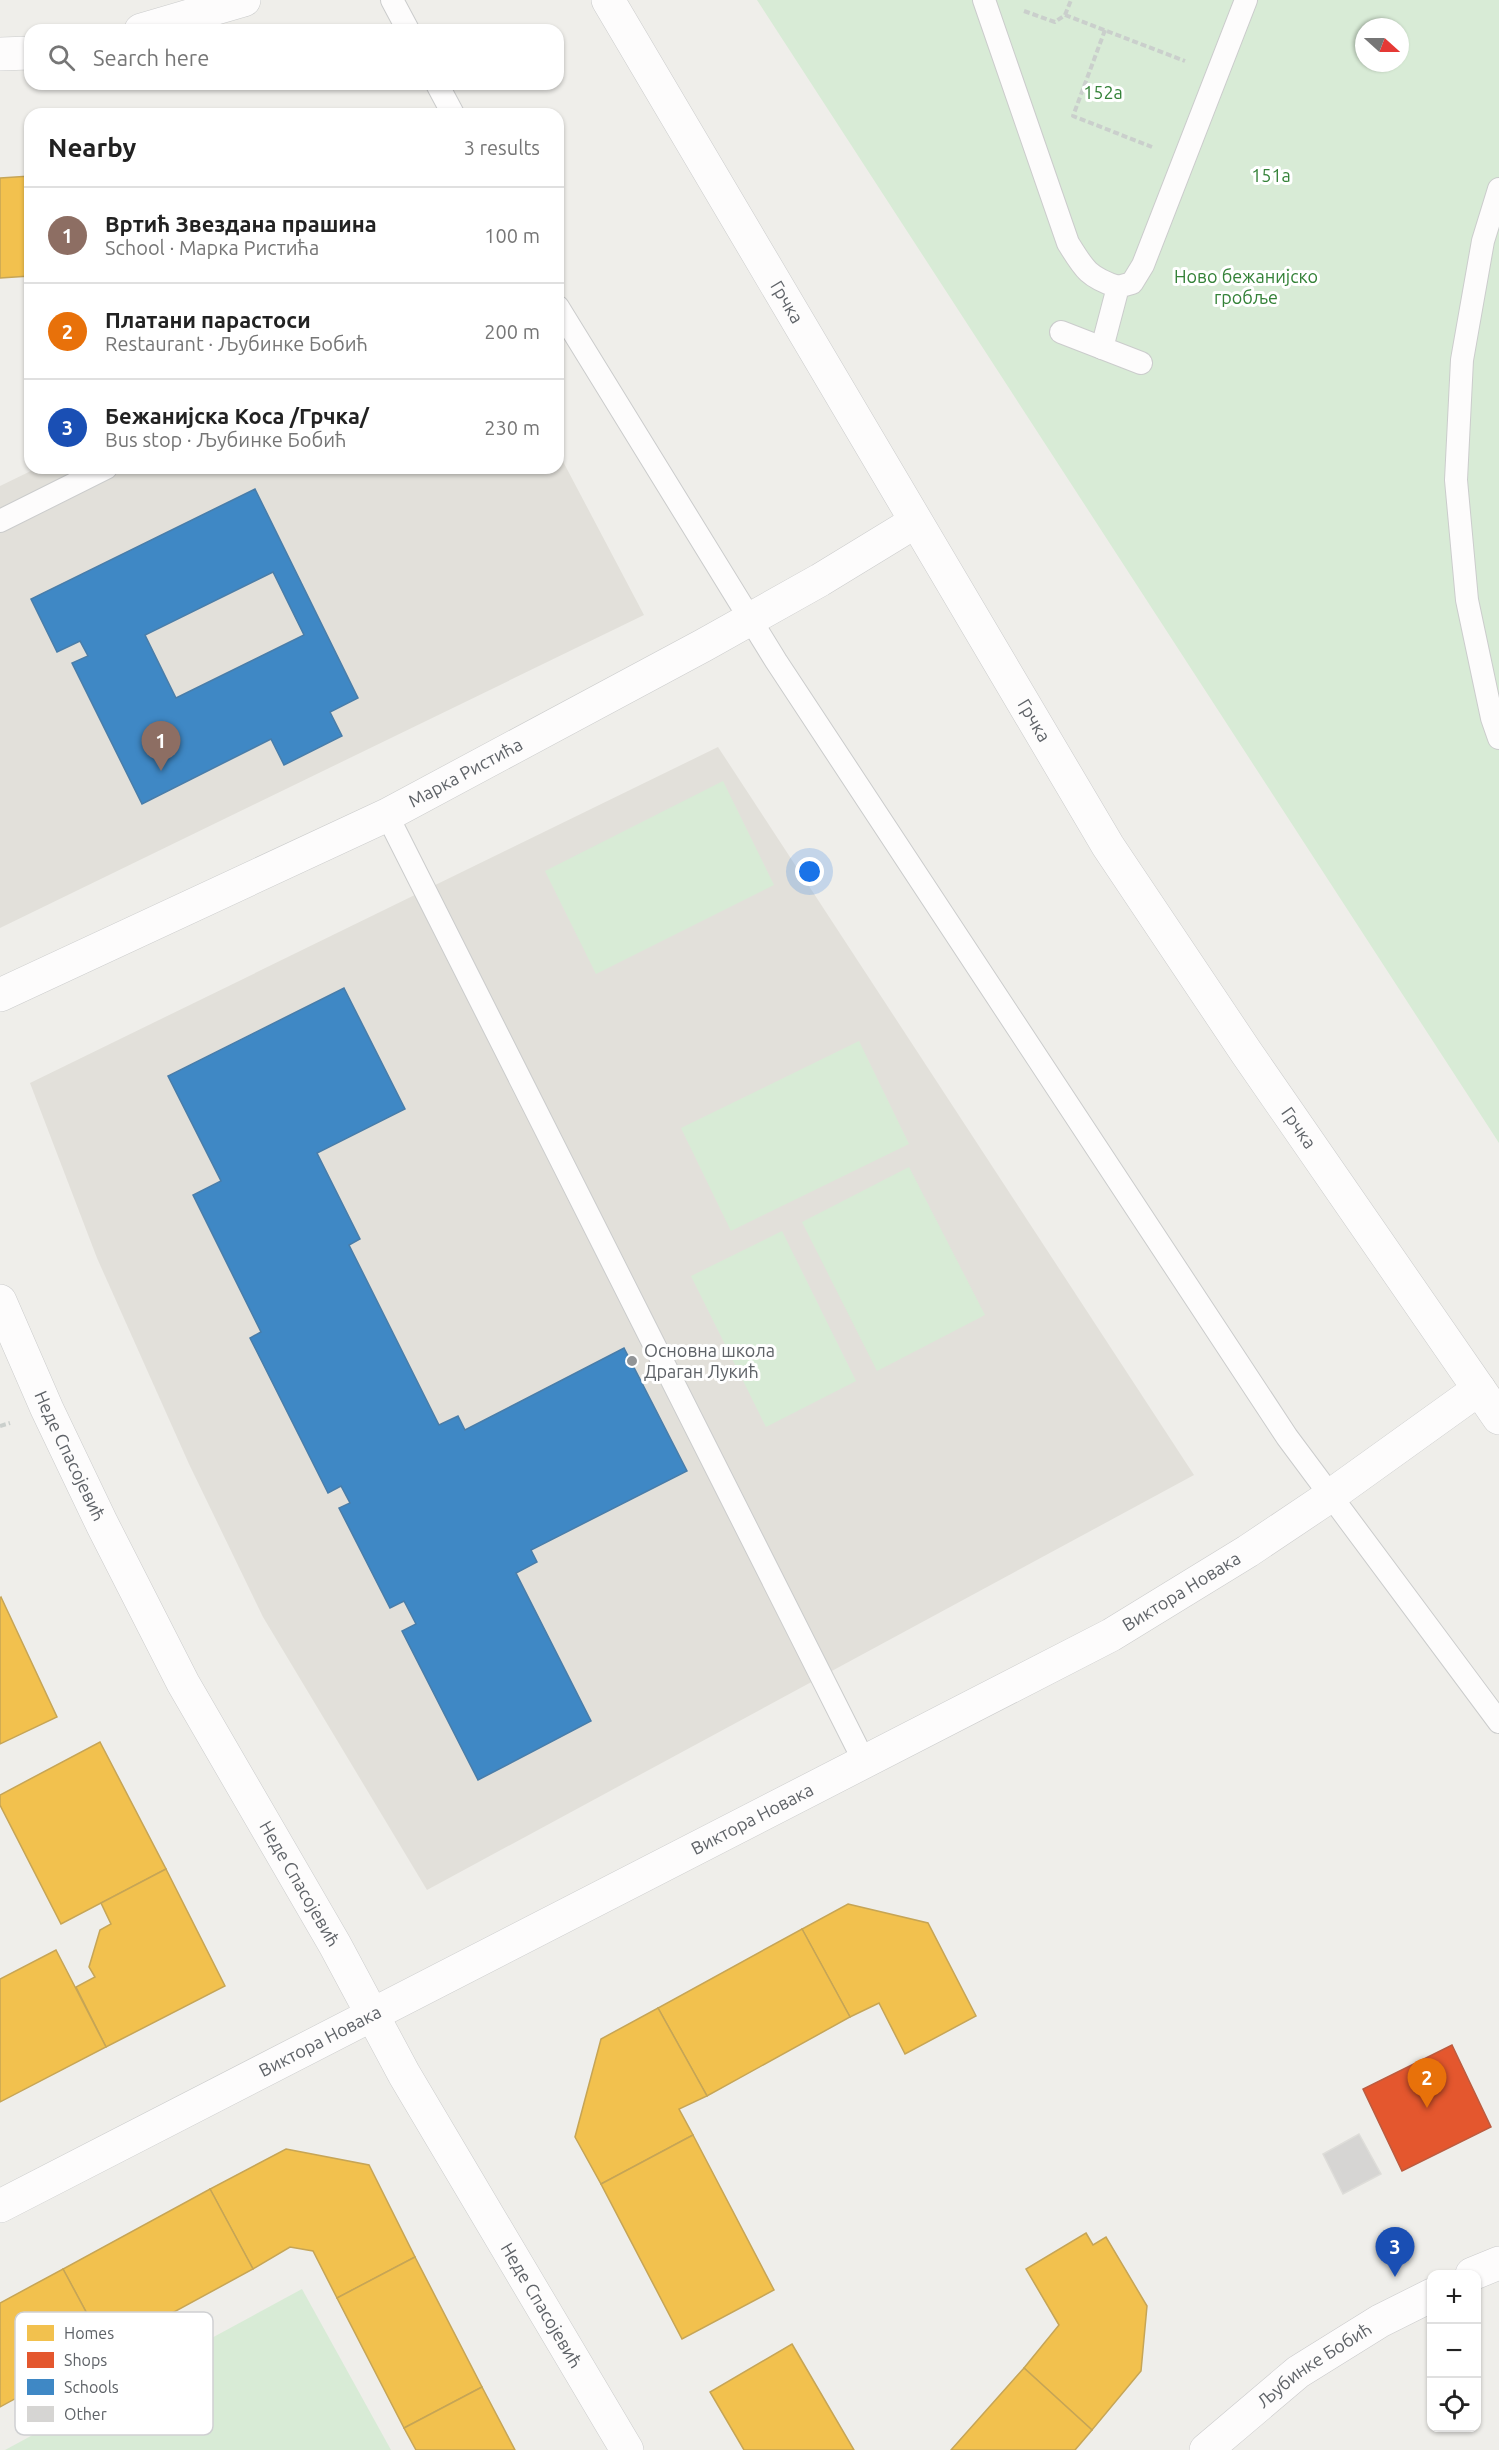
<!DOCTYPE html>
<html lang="en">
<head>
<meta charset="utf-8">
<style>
	body { margin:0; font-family:Ubuntu,sans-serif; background:#f6f6f6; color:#222 }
	.controls { position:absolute; right:18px; bottom:18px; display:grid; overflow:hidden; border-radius:12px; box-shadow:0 2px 4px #0004 }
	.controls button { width:54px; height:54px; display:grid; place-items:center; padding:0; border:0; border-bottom:2px solid #e0e0e0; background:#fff; color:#222; font:30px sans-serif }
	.compass { position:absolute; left:1355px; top:18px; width:54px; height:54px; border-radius:50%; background:#fff; box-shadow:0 2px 4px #0004; rotate:111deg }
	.you { position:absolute; left:810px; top:872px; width:21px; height:21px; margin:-15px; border:4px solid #fff; border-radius:50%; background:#1a73e8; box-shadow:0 0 0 9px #1a73e833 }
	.badge { display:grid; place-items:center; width:39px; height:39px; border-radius:50%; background:#ea580c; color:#fff; font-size:20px; font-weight:700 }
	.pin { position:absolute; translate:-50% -50px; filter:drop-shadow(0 2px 3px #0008) }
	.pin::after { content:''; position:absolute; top:32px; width:21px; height:18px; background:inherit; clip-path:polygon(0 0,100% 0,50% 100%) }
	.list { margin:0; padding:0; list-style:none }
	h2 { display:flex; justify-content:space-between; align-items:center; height:78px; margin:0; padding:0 24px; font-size:26px }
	h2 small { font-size:20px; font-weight:400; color:#767676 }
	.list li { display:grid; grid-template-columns:39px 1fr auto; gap:18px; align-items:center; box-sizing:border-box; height:96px; padding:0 24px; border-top:2px solid #e0e0e0 }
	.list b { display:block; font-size:22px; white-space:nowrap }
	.list p { margin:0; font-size:20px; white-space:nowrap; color:#767676 }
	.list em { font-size:20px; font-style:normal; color:#767676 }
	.icon { flex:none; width:33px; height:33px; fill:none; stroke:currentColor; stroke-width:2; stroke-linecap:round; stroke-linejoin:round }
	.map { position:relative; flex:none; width:1499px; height:2450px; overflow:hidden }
	.search { position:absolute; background:#fff; box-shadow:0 2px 4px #0004; left:24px; top:24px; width:540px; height:66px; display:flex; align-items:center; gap:15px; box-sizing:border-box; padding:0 21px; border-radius:18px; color:#767676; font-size:22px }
	.panel { position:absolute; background:#fff; box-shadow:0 2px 4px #0004; left:24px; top:108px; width:540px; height:366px; border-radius:18px }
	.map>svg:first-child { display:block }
	.education { fill:#e2e0da }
	.green { fill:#d8ebd6; fill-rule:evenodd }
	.homes { fill:#f2c14e; stroke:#c6a556; stroke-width:1.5 }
	.shops { fill:#e4572e; stroke:#bc5b3f; stroke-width:1.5 }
	.schools { fill:#3f88c5; stroke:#497da9; stroke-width:1.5; fill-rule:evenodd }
	.building { fill:#d6d5d3; stroke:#deddd9; stroke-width:1.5 }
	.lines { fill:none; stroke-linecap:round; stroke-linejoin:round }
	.service-casing { stroke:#cbcccc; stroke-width:24 }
	.minor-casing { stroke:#cbcccc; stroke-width:34 }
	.secondary-casing { stroke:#cacacb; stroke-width:34 }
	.path { stroke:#cacfcc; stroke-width:4; stroke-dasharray:6 3; stroke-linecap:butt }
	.service { stroke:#fdfcfc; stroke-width:22 }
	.minor { stroke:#fdfcfc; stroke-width:33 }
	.secondary { stroke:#fdfcfc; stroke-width:33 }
	.poi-dot { fill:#919496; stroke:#fff; stroke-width:2 }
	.labels { text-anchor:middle; stroke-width:6; stroke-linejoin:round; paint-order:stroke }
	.park-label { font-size:18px; fill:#348238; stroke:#fff }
	.street-label { font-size:18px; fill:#5f6368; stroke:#fff }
	.poi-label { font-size:18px; fill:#5f6368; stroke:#fff; text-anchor:start }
	.key { fill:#fff; stroke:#cfd0d2; stroke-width:1.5 }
	.key-label { font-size:16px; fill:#5f6368 }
</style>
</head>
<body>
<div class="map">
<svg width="1499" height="2450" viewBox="0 0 1499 2450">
	<rect width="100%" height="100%" fill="#efeeea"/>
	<g class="education">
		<path d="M558 452 644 615 0 928V486L37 468H558Z"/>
		<path d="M718 747 1194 1475 427 1890 263 1617 189 1464 97 1258 30 1083Z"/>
	</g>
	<g class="green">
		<path d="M757 0H1499V1143ZM1364 27H1400V63H1364Z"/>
		<path d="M723 781 774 885 596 974 545 871Z"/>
		<path d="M859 1041 909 1144 731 1231 681 1128Z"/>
		<path d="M909 1167 985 1315 877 1371 802 1222Z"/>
		<path d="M782 1231 856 1381 766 1427 691 1276Z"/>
		<path d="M302 2289 391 2450H5Z"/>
	</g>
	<g class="homes">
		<path d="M30 176V276L0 278V178Z"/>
		<path d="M1 1597 57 1717 0 1744V1598Z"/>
		<path d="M100 1742 166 1869 61 1924 0 1805V1795Z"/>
		<path d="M166 1869 225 1986 106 2047 76 1987 95 1977 89 1967 100 1930 111 1924 101 1903Z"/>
		<path d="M848 1904 928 1923 976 2016 905 2054 879 2003 850 2017 802 1929Z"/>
		<path d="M802 1929 850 2017 707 2096 658 2008Z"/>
		<path d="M56 1950 106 2047 0 2102V1979Z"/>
		<path d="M658 2008 707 2096 679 2109 693 2135 601 2184 575 2137 601 2039Z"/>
		<path d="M693 2135 774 2290 682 2339 601 2184Z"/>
		<path d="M286 2149 369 2165 415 2257 337 2298 313 2251 290 2247 253 2269 210 2189Z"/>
		<path d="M210 2189 253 2269 106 2349 63 2269Z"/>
		<path d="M1086 2233 1093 2245 1106 2237 1147 2306 1141 2371 1092 2430 1024 2368 1059 2325 1026 2269Z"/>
		<path d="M415 2257 482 2387 404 2428 337 2298Z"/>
		<path d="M63 2269 106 2349 0 2407V2303Z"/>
		<path d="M792 2344 854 2450H744L710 2392Z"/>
		<path d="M1024 2368 1092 2430 1075 2450H951Z"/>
		<path d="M482 2387 515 2450H416L404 2428Z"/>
	</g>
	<path class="shops" d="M1452 2045 1491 2127 1402 2171 1363 2089Z"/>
	<g class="schools">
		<path d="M255 489 358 698 330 712 342 736 284 765 271 739 142 804 72 663 88 656 80 641 57 652 31 599ZM273 572 304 635 176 698 145 635Z"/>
		<path d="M344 988 405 1109 317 1153 360 1239 349 1245 439 1425 458 1416 465 1430 624 1348 687 1471 531 1550 537 1562 516 1573 591 1721 478 1780 402 1631 416 1624 404 1601 390 1608 339 1508 350 1503 341 1486 328 1493 250 1338 261 1332 193 1195 221 1181 168 1076Z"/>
	</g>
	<path class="building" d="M1359 2134 1381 2174 1343 2194 1323 2154Z"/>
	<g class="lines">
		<g class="service-casing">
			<g id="service">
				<path d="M392 0 408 30"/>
				<path d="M984 0 1068 243C1084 269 1088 277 1118 287"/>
				<path d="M437 84 453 114"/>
				<path d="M1499 189 1483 241 1462 360 1456 480 1467 600 1492 718 1499 738"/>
				<path d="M558 307 776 661 1287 1437 1499 1722"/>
				<path d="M1061 332 1141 363"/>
				<path d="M1102 348 1118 287 1132 283 1143 265 1246 0"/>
				<path d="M0 521 106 468"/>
				<path d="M387 815 864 1761"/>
			</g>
		</g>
		<g class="minor-casing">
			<g id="minor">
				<path id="s1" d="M608 0 1108 846 1246 1052 1499 1418"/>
				<path d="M141 30 244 0"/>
				<path d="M0 54 30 53"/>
				<path id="s2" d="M0 995 387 815 704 645 820 580 915 522"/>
				<path id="s3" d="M0 1301 47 1409 102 1524 183 1683 335 1945 404 2074 627 2450"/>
				<path id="s4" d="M0 2206 1111 1635 1248 1551 1330 1496 1479 1389"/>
			</g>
		</g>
		<g class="secondary-casing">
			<g id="secondary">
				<path d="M1472 2274 1499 2263"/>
				<path id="s5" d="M1206 2450 1298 2372 1380 2321 1432 2295"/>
			</g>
		</g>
		<g class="path">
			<path d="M1024 11 1055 22 1065 15 1071 0"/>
			<path d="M1065 15 1185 61"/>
			<path d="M1105 30 1073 116 1152 147"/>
			<path d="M0 1426 10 1423"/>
		</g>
		<use href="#service" class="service"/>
		<use href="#minor" class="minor"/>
		<use href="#secondary" class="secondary"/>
	</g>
	<circle class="poi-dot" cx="632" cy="1361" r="6"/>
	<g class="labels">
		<g class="park-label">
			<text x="1103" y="99">152a</text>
			<text x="1271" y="182">151a</text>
			<text x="1246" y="283">Ново бежанијско<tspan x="1246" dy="21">гробље</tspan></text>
		</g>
		<g class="street-label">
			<text dy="6" stroke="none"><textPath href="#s1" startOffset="351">Грчка</textPath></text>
			<text dy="6" stroke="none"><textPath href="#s1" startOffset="837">Грчка</textPath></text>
			<text dy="6" stroke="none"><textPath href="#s2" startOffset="516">Марка Ристића</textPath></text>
			<text dy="6" stroke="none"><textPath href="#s1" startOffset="1323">Грчка</textPath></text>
			<text dy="6" stroke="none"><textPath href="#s3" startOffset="170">Неде Спасојевић</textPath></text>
			<text dy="6" stroke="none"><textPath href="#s4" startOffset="1332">Виктора Новака</textPath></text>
			<text dy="6" stroke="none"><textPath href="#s4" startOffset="846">Виктора Новака</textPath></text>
			<text dy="6" stroke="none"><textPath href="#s3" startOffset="656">Неде Спасојевић</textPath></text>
			<text dy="6" stroke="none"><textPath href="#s4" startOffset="360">Виктора Новака</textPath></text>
			<text dy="6" stroke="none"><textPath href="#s3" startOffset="1142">Неде Спасојевић</textPath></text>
			<text dy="6" stroke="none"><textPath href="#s5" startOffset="138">Љубинке Бобић</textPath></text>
		</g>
		<g class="poi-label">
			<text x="644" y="1357">Основна школа<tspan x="644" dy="21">Драган Лукић</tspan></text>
		</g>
	</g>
	<rect x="15" y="2312" width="198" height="123" rx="9" class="key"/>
	<rect x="27" y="2325" width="27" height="16" fill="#f2c14e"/>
	<rect x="27" y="2352" width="27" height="16" fill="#e4572e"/>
	<rect x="27" y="2379" width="27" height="16" fill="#3f88c5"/>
	<rect x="27" y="2406" width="27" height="16" fill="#d6d5d3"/>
	<g class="key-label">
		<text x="64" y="2339">Homes</text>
		<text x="64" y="2366">Shops</text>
		<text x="64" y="2393">Schools</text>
		<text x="64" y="2420">Other</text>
	</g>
</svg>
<div class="controls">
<button>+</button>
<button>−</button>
<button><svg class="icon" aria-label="locate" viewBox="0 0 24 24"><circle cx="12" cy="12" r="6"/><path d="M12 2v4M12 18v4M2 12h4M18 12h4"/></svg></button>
</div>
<svg class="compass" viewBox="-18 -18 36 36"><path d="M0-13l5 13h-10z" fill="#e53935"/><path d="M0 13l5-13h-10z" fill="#767676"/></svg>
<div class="you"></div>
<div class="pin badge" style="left:161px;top:771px;background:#8d6e63">1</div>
<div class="pin badge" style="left:1427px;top:2108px;background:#e8710a">2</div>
<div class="pin badge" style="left:1395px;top:2277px;background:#1a4fb4">3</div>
<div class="search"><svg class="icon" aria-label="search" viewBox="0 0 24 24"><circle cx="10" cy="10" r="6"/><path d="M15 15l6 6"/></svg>Search here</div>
<section class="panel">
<h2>Nearby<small>3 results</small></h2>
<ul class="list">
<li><span class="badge" style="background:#8d6e63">1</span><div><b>Вртић Звездана прашина</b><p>School · Марка Ристића</p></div><em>100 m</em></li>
<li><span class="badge" style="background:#e8710a">2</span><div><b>Платани парастоси</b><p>Restaurant · Љубинке Бобић</p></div><em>200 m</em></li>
<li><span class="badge" style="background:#1a4fb4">3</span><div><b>Бежанијска Коса /Грчка/</b><p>Bus stop · Љубинке Бобић</p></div><em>230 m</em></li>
</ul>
</section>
</div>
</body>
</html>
